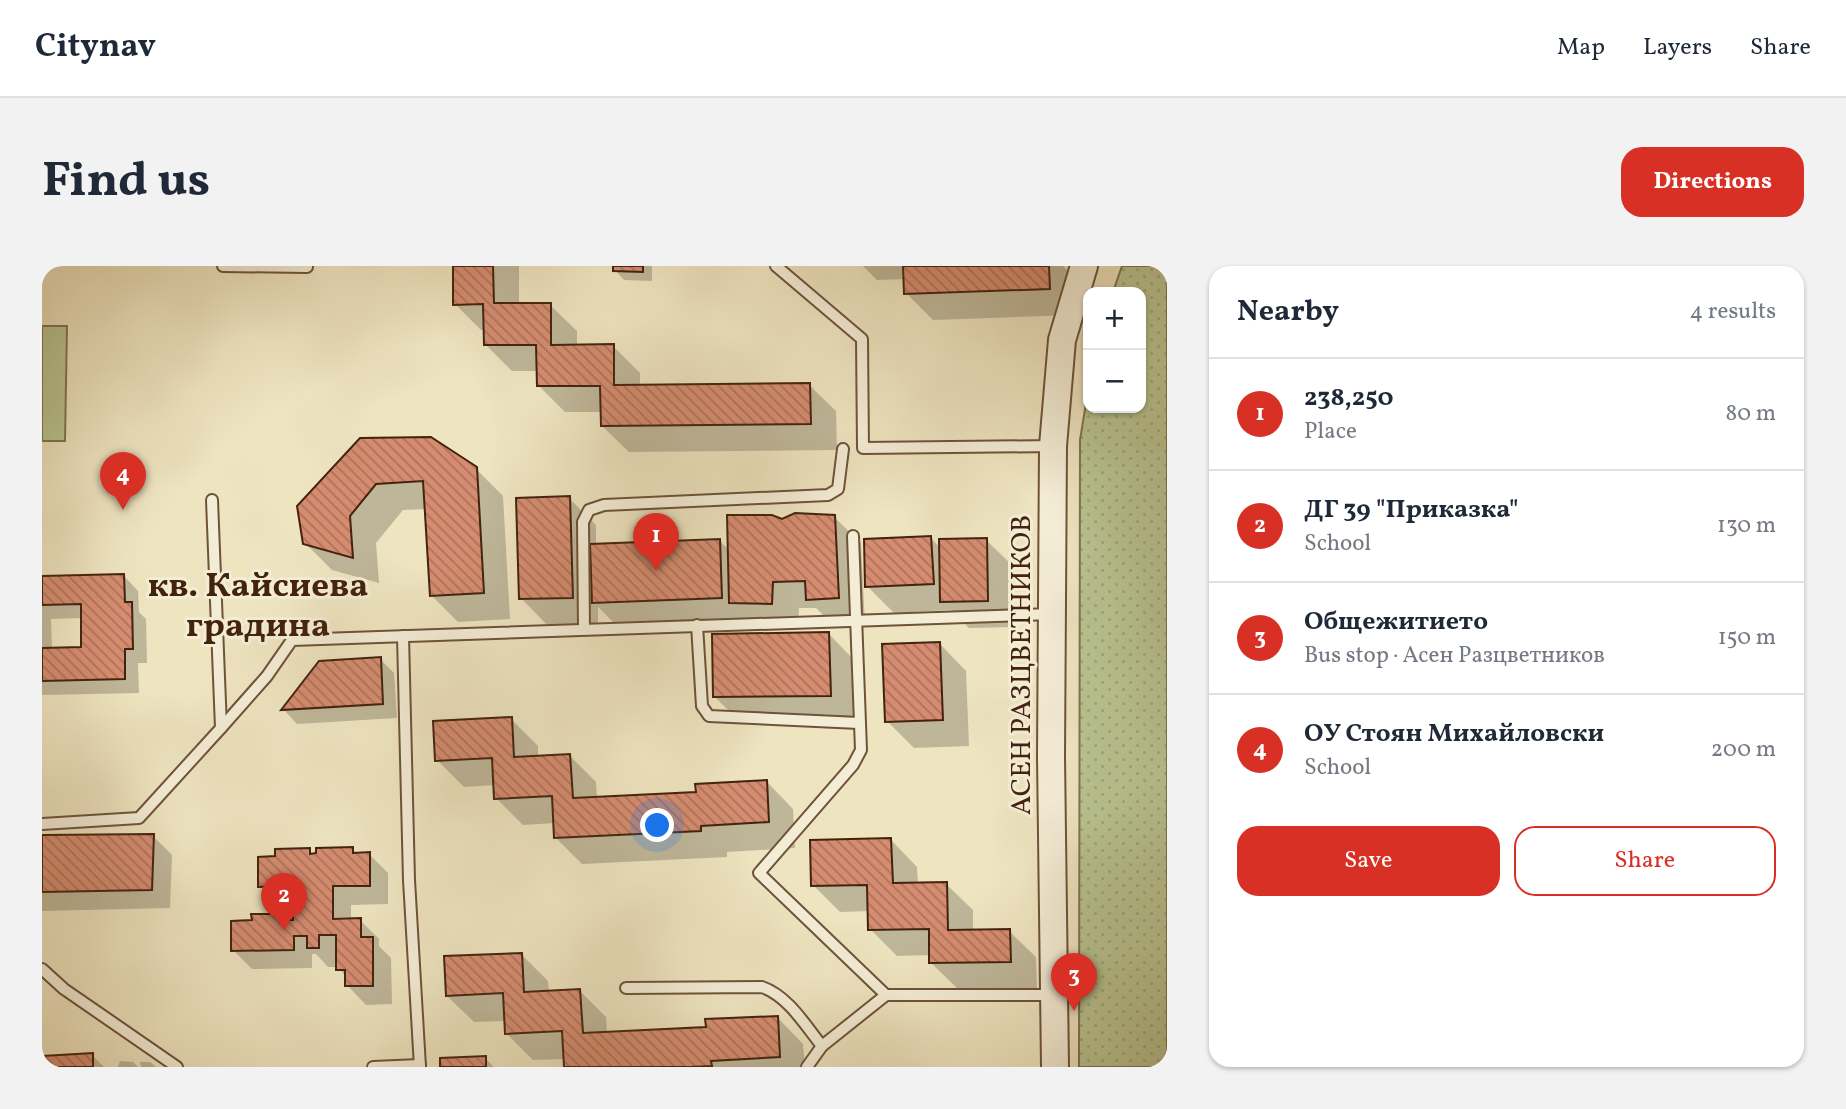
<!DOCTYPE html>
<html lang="en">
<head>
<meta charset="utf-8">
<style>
	body { margin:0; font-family:Vollkorn,serif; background:#f2f2f3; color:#1f2937 }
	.controls { position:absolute; right:21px; top:21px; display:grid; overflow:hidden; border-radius:14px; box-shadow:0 2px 5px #0004 }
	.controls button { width:63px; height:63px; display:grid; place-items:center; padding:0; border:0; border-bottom:2px solid #e0e1e3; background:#fff; color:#1f2937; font:35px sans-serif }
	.you { position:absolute; left:616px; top:560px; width:24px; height:24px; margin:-18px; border:5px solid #fff; border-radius:50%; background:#1a73e8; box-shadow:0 0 0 10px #1a73e833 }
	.badge { display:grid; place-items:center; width:46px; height:46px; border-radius:50%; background:#d93025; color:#fff; font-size:23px; font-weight:700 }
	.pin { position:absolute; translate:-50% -58px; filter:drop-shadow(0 2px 4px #0008) }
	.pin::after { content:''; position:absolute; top:37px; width:24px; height:21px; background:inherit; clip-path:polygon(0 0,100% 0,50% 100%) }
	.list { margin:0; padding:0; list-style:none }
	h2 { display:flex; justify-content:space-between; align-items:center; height:91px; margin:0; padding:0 28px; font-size:30px }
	h2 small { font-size:23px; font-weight:400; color:#747a83 }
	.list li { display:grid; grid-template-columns:46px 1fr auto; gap:21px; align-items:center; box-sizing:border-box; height:112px; padding:0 28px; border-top:2px solid #e0e1e3 }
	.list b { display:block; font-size:26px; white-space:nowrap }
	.list p { margin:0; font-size:23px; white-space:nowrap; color:#747a83 }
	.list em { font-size:23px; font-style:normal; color:#747a83 }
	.actions { display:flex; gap:14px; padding:21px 28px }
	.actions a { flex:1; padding:16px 0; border:2px solid #d93025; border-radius:21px; text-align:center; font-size:24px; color:#d93025 }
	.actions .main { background:#d93025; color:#fff }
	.map { position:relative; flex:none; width:1125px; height:801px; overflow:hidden; border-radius:21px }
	header { display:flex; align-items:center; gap:42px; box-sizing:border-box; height:98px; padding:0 35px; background:#fff; border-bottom:2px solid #e0e1e3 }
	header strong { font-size:33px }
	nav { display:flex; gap:38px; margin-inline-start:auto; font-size:24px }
	.intro { display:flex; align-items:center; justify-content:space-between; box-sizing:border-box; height:168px; padding:0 42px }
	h1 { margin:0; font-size:49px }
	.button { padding:18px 32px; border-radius:21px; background:#d93025; color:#fff; font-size:24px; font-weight:700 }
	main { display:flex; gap:42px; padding:0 42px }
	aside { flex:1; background:#fff; border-radius:21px; box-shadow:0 2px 5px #0004 }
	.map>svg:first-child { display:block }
	.grass { fill:url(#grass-dots); stroke:#7e7450; stroke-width:2 }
	.pitch { fill:#b9c492; stroke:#7e7450; stroke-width:2 }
	.shadow { fill:#0003; fill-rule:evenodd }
	.building { fill:url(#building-back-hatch); stroke:#43230e; stroke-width:2 }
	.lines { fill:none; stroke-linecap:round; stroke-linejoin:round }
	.service-casing { stroke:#6e533a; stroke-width:14 }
	.tertiary-casing { stroke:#6e533a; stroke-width:30 }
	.service { stroke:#f4edd6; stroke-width:10 }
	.tertiary { stroke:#f4edd6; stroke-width:26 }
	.labels { text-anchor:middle; stroke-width:6; stroke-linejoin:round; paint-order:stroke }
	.street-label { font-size:28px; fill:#43230e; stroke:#f4edd6 }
	.district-label { font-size:35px; font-weight:bold; fill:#43230e; stroke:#f4edd6 }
</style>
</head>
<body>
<header>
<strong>Citynav</strong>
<nav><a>Map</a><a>Layers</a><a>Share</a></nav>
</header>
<div class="intro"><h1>Find us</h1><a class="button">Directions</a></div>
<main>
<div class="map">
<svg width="1125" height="801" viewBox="0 0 1125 801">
	<defs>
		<pattern id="grass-dots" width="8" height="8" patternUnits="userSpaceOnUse" patternTransform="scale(1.75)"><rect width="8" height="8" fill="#b9c492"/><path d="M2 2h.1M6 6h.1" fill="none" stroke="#a0a87d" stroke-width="1.8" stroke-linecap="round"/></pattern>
		<pattern id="building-back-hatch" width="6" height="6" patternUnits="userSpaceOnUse" patternTransform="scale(1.75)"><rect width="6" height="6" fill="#d58c70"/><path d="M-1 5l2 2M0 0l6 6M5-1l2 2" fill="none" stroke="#ae725a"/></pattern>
	</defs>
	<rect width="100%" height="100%" fill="#eee4c0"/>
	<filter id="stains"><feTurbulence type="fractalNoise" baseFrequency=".00286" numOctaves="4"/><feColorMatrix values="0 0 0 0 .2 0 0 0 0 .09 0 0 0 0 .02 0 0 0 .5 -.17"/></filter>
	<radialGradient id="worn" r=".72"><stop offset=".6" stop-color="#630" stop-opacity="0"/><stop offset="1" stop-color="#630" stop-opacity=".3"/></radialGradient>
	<path class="grass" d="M1080 0H1125V801H1037L1038 174 1046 125V142H1099V26H1071Z"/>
	<path class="pitch" d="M0 60H25L23 175H0Z"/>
	<g class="shadow">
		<path d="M412 0H477V39H508L535 65V81L571 80 598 107V120L767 119 794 145 795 184 587 186 560 160V146H523L497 120V105H470L443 78V64H439L413 38Z"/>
		<path d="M573 0H610V15L582 14 573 4Z"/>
		<path d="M821 0H1021L1032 12 1034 49 891 54 864 27V13L835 14Z"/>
		<path d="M318 174 434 203 461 230 468 353 416 356 389 329 385 243 361 244 334 277 337 317 290 304 263 277Z"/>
		<path d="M527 232 554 259V280L678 275 688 285 740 254 792 251 819 277 823 358 792 360 774 342H757L756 364 716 363 706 354 578 363 556 341V358L505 359 479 332Z"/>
		<path d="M889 272 899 283 944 274 971 300 972 361 927 362 909 344 852 347 825 320Z"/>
		<path d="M82 310 96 325 97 346 104 353 105 397H96L97 427 0 429V312ZM41 352V383H10L9 353Z"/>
		<path d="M787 368 813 395 814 456 699 457 673 431Z"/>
		<path d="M898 378 924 405 927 480 872 482 845 455Z"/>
		<path d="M338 393 352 407 355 452 255 458 242 444 278 397Z"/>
		<path d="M469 453 496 480V491L528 490 554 516 555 533 655 528 725 516 751 543 753 582 685 586V591L540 598 513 571V557L481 559 454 532V519L422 521 395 494Z"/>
		<path d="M111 570 130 589 128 642 0 645V571Z"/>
		<path d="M849 574 875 601 876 618H904L931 644V665H967L994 691 995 722 916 723 889 697V689L855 690 828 663V645L798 646 771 619Z"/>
		<path d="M310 583 316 588H327L346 607V638L309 639V654H318L337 673V680L349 692 350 738 324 739 305 719V712L296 701H286L274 688H270V702L210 703 191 684 211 656 241 650 247 656H252V639H237L218 620 235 592 267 584 272 589Z"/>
		<path d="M479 688 506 715 507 726 538 725 564 751 565 768 666 763 735 751 761 778 763 801H524L523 793 491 794 465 768 464 755 432 756 405 730Z"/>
		<path d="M50 789 62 801H0V791Z"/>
		<path d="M443 792 452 801H400Z"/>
		<path d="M78 795 91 796 96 801H76Z"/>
		<path d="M98 796H108L114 801H99Z"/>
	</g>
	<g class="building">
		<path d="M411 0H451L452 37H509V79L572 78V119L768 117 769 158 559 160 558 120H495L494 79H442L441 38 411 39Z"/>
		<path d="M571 0H601V6L571 5Z"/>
		<path d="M861 0H1007L1008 23 862 28Z"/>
		<path d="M389 171 435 201 442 327 388 330 381 215 334 218 308 250 311 292 261 278 255 240 318 172Z"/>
		<path d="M528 230 531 332 477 333 474 232Z"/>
		<path d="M753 247 793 249 797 332 764 334 763 315 731 316 730 338 687 337 685 249H730L740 253Z"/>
		<path d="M889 270 892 318 823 321 822 273Z"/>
		<path d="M945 272 946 335 898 336 897 273Z"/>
		<path d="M678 273 680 332 550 337 548 278Z"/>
		<path d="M82 308 83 336H90L91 383H83V413L0 415V382L39 381V338L0 339V310Z"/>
		<path d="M787 366 789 430 671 431 670 368Z"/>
		<path d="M898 376 901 454 843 456 840 378Z"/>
		<path d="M339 391 341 438 239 444 277 395Z"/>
		<path d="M470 451 472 491 528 488 531 532 654 526 653 518 725 514 727 556 659 560V565L512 572 510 530 452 533 450 492 393 495 391 455Z"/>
		<path d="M112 568 110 624 0 626V569Z"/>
		<path d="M849 572 851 617 905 616 906 664 968 663 969 696 887 697V663L826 664 825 619 769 620 768 574Z"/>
		<path d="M311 581V587L328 586V620H291V653L319 652V671H331V720H303V704H294V669H277V682H265V670H252V684L189 685V655L210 654 209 648H241L242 654H251L250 620 216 621V591L233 590V583L268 582V588L274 587V582Z"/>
		<path d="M480 687 482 726 538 723 541 767 664 761 663 753 736 750 738 791 669 795 670 800 649 801H522L520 765 463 768 461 727 404 730 402 690Z"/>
		<path d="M51 787V801H0V790Z"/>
		<path d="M444 790V801H398V792Z"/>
	</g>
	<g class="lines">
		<g class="service-casing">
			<g id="service">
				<path d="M181 0 265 1"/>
				<path d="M734 0 820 73 821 182 1011 180"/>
				<path d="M811 270 819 484 811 499 717 607 844 729"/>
				<path d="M655 359 660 440 667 450 817 457"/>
				<path d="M542 363 541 256 547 244 562 239 786 229 796 223 801 183"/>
				<path d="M361 370 367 614 378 801"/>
				<path d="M179 462 225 410 250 374 1009 348"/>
				<path d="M0 558 97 552 179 462 170 234"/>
				<path d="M0 703 22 723 135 801"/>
				<path d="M584 722 720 721C746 730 763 759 780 780"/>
				<path d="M331 801 378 799"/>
				<path d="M765 801 780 780 844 729H1012"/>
			</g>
		</g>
		<g class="tertiary-casing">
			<path id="tertiary" d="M1013 801 1009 491 1011 180 1020 74 1042 0"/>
		</g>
		<use href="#service" class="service"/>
		<use href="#tertiary" class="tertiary"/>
	</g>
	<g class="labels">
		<g class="street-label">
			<text transform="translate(978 399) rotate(-90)" y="10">АСЕН РАЗЦВЕТНИКОВ</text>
		</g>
		<g class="district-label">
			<text x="216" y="330">кв. Кайсиева<tspan x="216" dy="40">градина</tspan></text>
		</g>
	</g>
	<rect width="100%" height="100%" filter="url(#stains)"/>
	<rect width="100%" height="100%" fill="url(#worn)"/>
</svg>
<div class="controls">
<button>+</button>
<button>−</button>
</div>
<div class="you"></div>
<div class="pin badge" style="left:614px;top:305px">1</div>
<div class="pin badge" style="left:242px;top:665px">2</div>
<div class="pin badge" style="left:1032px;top:745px">3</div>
<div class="pin badge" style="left:81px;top:244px">4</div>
</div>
<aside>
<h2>Nearby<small>4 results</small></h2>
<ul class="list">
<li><span class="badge">1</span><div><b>238,250</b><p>Place</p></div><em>80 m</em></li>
<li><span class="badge">2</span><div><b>ДГ 39 &quot;Приказка&quot;</b><p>School</p></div><em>130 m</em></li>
<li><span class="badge">3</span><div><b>Общежитието</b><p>Bus stop · Асен Разцветников</p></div><em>150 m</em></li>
<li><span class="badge">4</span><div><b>ОУ Стоян Михайловски</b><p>School</p></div><em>200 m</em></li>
</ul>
<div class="actions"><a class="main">Save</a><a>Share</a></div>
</aside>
</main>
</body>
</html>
